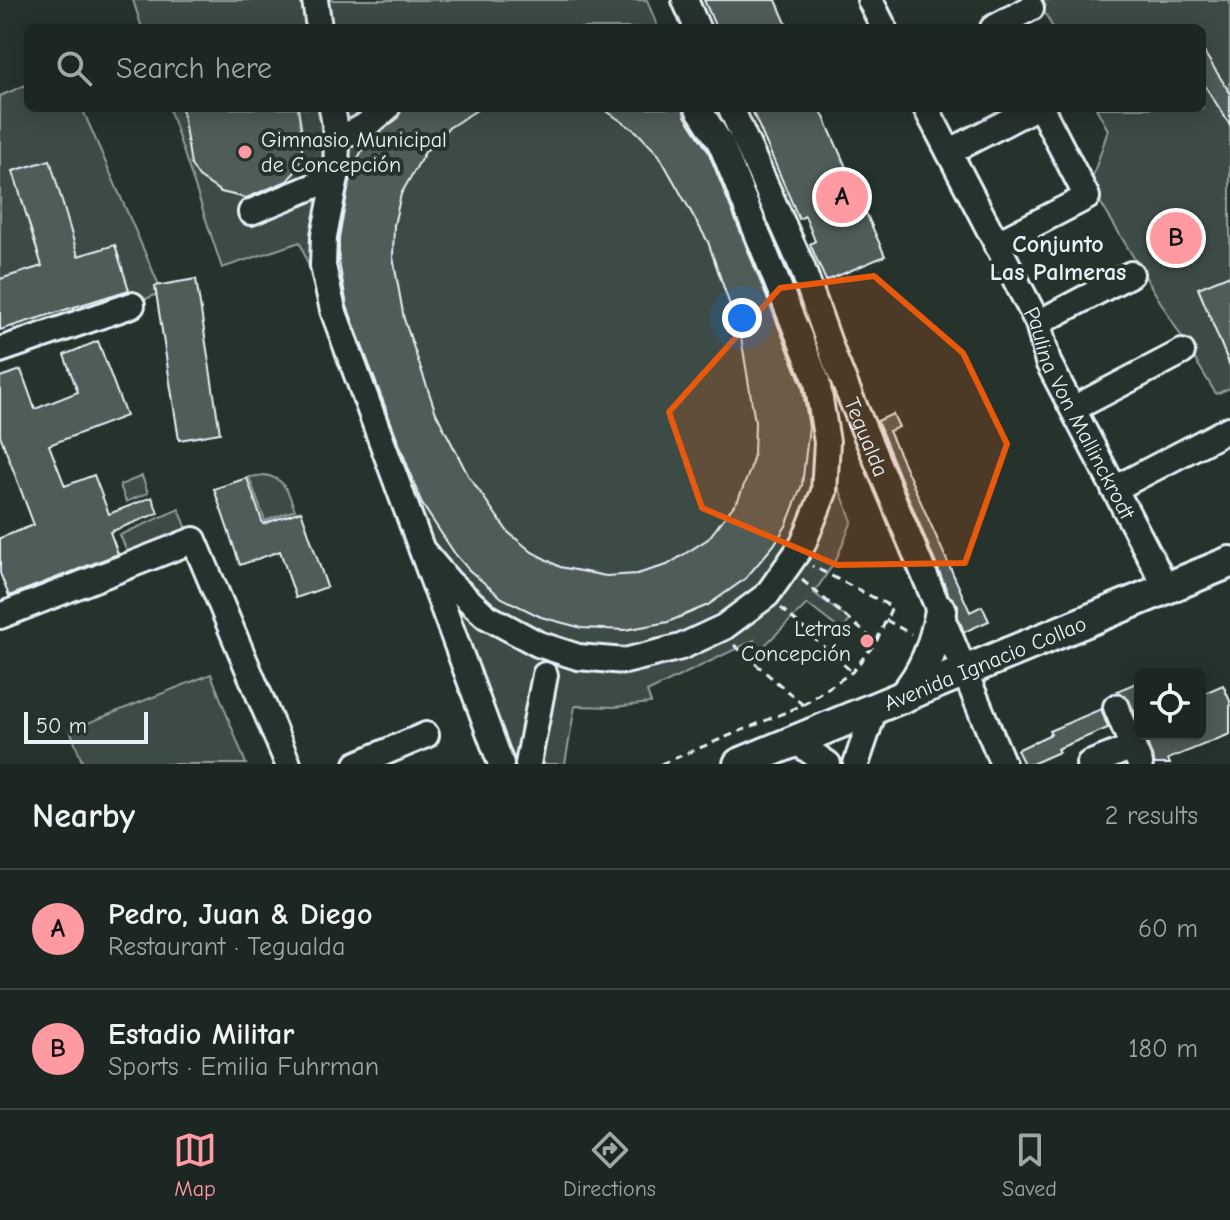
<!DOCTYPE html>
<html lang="en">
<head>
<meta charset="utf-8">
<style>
	body { margin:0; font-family:"Comic Neue",sans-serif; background:#29322f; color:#f1f3f6 }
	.controls { position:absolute; right:24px; bottom:24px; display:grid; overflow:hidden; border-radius:12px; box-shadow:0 4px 20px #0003 }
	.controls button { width:72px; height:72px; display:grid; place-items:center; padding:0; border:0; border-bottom:2px solid #3a4340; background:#1c2622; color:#f1f3f6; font:40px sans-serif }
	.scale { position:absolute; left:24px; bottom:20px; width:124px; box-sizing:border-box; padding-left:8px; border:4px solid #e8f1f8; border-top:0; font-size:22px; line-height:28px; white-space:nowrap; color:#e8f1f8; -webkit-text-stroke:6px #26332d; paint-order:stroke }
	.you { position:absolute; left:742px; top:318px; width:28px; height:28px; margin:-20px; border:6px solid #fff; border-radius:50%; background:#1a73e8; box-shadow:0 0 0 12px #1a73e833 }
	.badge { display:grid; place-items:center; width:52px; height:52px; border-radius:50%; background:#ff9aa2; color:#111; font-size:26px; font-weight:700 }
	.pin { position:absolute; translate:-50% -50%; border:4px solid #fff; box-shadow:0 2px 8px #0006 }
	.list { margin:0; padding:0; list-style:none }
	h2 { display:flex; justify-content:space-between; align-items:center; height:104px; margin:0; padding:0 32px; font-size:34px }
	h2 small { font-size:26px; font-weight:400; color:#a0a5a5 }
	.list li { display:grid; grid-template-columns:52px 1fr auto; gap:24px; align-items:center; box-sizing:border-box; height:120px; padding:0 32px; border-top:2px solid #3a4340 }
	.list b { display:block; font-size:30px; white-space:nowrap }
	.list p { margin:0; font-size:26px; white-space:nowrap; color:#a0a5a5 }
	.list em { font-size:26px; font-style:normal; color:#a0a5a5 }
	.icon { flex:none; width:44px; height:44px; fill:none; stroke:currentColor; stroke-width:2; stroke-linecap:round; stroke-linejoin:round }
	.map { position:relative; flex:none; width:1230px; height:764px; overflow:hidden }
	.search { position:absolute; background:#1c2622; box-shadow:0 4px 20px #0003; left:24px; right:24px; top:24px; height:88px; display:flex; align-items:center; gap:20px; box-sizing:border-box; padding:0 28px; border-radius:12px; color:#a0a5a5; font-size:30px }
	.sheet { height:344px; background:#1c2622 }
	nav { display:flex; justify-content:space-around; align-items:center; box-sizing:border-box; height:112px; border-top:2px solid #3a4340; background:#1c2622; font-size:22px; color:#a0a5a5 }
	nav a { display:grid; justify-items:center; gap:4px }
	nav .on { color:#ff9aa2 }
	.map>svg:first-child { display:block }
	.green { fill:#3e4b47; stroke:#939ea0; stroke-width:2 }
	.building { fill:#505c59; stroke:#e8f1f8; stroke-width:2 }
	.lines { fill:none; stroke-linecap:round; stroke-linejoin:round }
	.minor-casing { stroke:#e8f1f8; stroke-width:30 }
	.major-casing { stroke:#e8f1f8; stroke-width:36 }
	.path { stroke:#e8f1f8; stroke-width:3; stroke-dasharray:8 6; stroke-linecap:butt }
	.minor { stroke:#26332d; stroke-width:24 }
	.major { stroke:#26332d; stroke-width:30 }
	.marked { fill:#e8590c; fill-opacity:0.2; stroke:#e8590c; stroke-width:6; stroke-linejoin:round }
	.poi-dot { fill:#ff9aa2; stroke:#26332d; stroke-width:3 }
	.labels { text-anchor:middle; stroke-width:8; stroke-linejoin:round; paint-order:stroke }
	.poi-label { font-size:22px; fill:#e8f1f8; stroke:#26332d; text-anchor:start }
	.street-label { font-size:22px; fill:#e8f1f8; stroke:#26332d }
	.neighbourhood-label { font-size:24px; font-weight:bold; fill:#e8f1f8; stroke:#26332d }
</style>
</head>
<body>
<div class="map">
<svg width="1230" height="764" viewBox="0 0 1230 764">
	<rect width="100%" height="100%" fill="#26332d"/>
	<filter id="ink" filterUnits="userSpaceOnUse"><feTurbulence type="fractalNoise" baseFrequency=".0125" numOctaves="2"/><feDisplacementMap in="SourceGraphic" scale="16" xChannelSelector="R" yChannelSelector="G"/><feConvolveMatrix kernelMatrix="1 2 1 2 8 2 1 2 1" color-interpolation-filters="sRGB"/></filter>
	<g filter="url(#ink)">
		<g class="green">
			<path d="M133 0H647L658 28H142Z"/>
			<path d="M1038 0H1230V388L1216 394 1090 185 1108 130 1096 108H1202V28H1053Z"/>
			<path d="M28 84V108H82L162 292 24 352 0 297V96Z"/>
			<path d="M169 108H689L852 521 836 560 814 593 850 620 842 631 807 604 760 650 754 640 647 692 651 703 614 707 575 706 565 764H488L300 242 222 268Z"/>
			<path d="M265 475C286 479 288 492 295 510L265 521 249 477Z"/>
			<path d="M142 476 148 493 126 502 120 485Z"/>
			<path d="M179 509 187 529 128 554 120 535Z"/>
			<path d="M211 674 246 764H83L70 730Z"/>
		</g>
		<g class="building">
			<path d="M704 0H776L788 28H716Z"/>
			<path d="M1202 49 1230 93V125L1202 81Z"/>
			<path d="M182 108H298L302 134V153L295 172 287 181 246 198 221 192 199 177 191 165Z"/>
			<path d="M402 108H480L447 129 425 152 401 194 394 225 393 257 404 319 436 413 468 475 508 532 532 552 560 567 606 576 637 574 667 565 708 539 738 500 750 470 754 454 755 422 741 337 708 242 659 155 637 132 602 108H683L685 116 708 151 802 385 809 427 802 485 786 526 774 545 745 579 708 605 668 622 625 630 582 628 541 617 502 598 469 570 455 554 422 504 347 306 339 262V238L351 173 366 142 397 119Z"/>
			<path d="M751 108H820L885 256 826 281 810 244 815 241 805 216 799 219Z"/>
			<path d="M50 160 78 256 115 245 129 290 0 330V279L42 266 13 171Z"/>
			<path d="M1230 275V366L1198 288Z"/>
			<path d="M196 279 220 433 179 440 155 286Z"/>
			<path d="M98 341 126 416 49 445 65 486 94 475 109 514 152 497 158 513 110 532 118 554 9 596 0 573V538L34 525 0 435V377L21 370 35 409 78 392 64 355Z"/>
			<path d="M893 414 899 427 889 431 970 612 982 606 989 621 964 632 958 617V605L949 596 877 421Z"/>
			<path d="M247 478 263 524 301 511 327 587 296 598 280 551 240 565 214 489Z"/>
			<path d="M1136 683 1140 694V725L1129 700 1117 691Z"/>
			<path d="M1223 685 1230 701V734L1168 759 1170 764H1155L1144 734H1200V695Z"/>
			<path d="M1101 709 1108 728 1057 749 1059 752 1032 764H1024L1017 750 1051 734 1049 731Z"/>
		</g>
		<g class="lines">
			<g class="minor-casing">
				<g id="minor">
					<path d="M315 0 319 28"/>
					<path d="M685 0 697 28"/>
					<path d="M870 0 884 28"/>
					<path d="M993 28 1031 8"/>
					<path d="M332 108 337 136 336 177 324 236 323 266 333 310 501 764"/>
					<path id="s1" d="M731 108 802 267 835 360 1003 764"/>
					<path id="s2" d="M926 108 1038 323 1048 362 1167 589"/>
					<path d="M337 136C358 134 372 121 387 108"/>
					<path d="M949 152 1034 108"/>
					<path d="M251 212 336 177"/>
					<path d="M996 244 1087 197 1041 108"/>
					<path d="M1038 323 1131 274"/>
					<path d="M0 350 132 305"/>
					<path d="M1073 409 1182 352"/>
					<path d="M1114 489 1229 429"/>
					<path d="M422 550 449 582 486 616 538 644 578 657 625 661 681 647 724 627 767 595 803 544 824 492 827 442 817 381 721 144 698 108"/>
					<path d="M0 616 194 540 288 764"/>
					<path d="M1116 707 1140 764"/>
					<path d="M795 741 828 764"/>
					<path d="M357 764 426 735"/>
					<path d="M528 764 545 675"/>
					<path d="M856 764 875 708"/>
					<path d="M1089 764 1133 747"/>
				</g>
			</g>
			<g class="major-casing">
				<g id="major">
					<path d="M903 697C925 672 935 644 941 611"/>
					<path id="s3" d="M739 764 1230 562"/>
				</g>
			</g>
			<g class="path">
				<path d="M802 580 876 642"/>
				<path d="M781 608 852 672"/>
				<path d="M886 620 911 634"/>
				<path d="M734 645 803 705"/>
				<path d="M661 764 803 705 852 672 876 642 892 607 812 566"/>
			</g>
			<use href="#minor" class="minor"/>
			<use href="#major" class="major"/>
		</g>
	</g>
	<path class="marked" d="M874 276 963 353 1007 444 965 563 837 565 702 508 669 412 780 288Z"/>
	<g class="poi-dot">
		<circle cx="245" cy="152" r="8"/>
		<circle cx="867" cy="641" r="8"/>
	</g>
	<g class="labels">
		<g class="poi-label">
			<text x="261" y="147">Gimnasio Municipal<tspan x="261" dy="25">de Concepción</tspan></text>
			<text x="851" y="636" text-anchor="end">Letras<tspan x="851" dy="25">Concepción</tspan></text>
		</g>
		<g class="street-label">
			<text dy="8" stroke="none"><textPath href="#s2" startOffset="342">Paulina Von Mallinckrodt</textPath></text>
			<text dy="8" stroke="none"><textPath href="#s1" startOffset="356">Tegualda</textPath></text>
			<text dy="8" stroke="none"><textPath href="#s3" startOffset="266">Avenida Ignacio Collao</textPath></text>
		</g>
		<g class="neighbourhood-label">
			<text x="1058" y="252">Conjunto<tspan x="1058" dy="28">Las Palmeras</tspan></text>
		</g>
	</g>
</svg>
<div class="controls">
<button><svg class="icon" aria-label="locate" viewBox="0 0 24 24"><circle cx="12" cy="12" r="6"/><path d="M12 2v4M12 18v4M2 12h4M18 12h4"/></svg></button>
</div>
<div class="scale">50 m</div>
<div class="you"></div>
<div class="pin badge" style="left:842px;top:197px">A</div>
<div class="pin badge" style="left:1176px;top:238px">B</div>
<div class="search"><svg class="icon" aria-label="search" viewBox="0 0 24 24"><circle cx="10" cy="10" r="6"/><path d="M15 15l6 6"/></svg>Search here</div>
</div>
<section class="sheet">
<h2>Nearby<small>2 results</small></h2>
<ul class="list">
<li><span class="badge">A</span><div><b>Pedro, Juan &amp; Diego</b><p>Restaurant · Tegualda</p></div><em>60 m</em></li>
<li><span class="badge">B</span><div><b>Estadio Militar</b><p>Sports · Emilia Fuhrman</p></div><em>180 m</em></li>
</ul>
</section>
<nav>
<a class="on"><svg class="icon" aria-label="map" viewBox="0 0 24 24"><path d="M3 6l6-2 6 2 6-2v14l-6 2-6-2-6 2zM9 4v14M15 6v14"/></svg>Map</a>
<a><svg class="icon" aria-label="directions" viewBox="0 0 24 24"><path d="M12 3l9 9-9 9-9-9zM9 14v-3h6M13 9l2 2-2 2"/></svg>Directions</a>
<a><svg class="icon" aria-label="saved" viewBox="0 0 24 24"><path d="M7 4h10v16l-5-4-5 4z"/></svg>Saved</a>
</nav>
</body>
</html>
